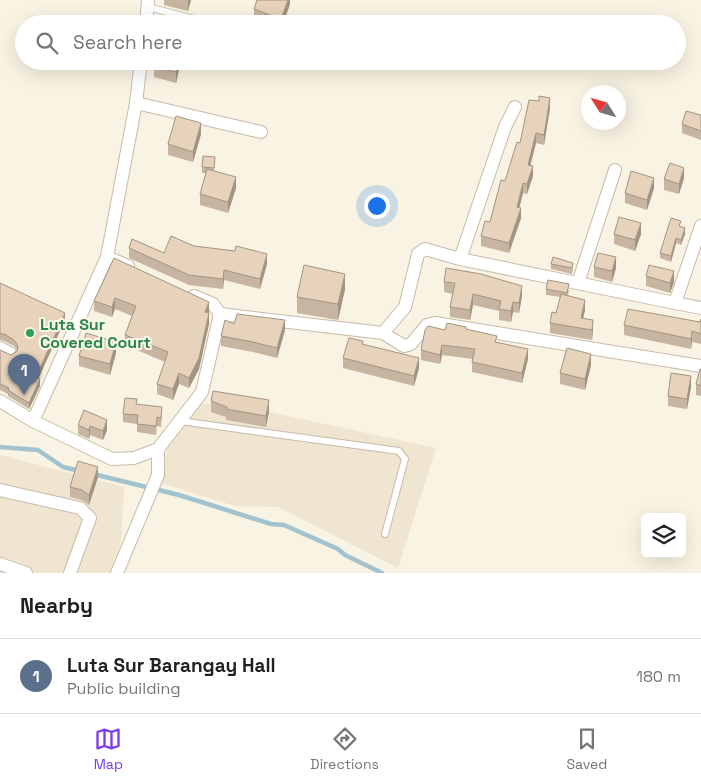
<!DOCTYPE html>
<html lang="en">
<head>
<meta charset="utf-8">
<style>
	body { margin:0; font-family:"Space Grotesk",sans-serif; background:#f2f2f2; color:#202124 }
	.controls { position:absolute; right:15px; bottom:15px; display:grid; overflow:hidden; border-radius:8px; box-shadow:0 5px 20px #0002 }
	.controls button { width:45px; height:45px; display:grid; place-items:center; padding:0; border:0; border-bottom:1px solid #e0e0e0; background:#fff; color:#202124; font:25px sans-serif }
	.compass { position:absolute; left:581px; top:85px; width:45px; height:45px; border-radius:50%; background:#fff; box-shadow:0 5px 20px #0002; rotate:307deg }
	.you { position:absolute; left:376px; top:205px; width:18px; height:18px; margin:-12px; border:4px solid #fff; border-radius:50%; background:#1a73e8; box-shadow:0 0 0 8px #1a73e833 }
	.badge { display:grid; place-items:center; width:32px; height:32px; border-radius:50%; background:#7c3aed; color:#fff; font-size:16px; font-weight:700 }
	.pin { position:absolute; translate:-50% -41px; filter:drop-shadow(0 1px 2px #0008) }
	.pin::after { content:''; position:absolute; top:26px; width:18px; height:15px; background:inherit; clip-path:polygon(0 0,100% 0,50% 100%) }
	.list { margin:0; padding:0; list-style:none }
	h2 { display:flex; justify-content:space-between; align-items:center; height:65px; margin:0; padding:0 20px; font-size:21px }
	h2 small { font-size:16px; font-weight:400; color:#757577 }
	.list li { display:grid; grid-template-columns:32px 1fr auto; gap:15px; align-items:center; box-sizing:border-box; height:75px; padding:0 20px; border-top:1px solid #e0e0e0 }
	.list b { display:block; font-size:19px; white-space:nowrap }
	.list p { margin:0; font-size:16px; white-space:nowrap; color:#757577 }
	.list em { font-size:16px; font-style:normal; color:#757577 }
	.icon { flex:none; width:28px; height:28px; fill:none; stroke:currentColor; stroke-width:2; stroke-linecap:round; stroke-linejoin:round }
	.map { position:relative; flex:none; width:701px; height:573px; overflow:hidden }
	.search { position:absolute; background:#fff; box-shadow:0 5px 20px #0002; left:15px; right:15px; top:15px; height:55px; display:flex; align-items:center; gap:12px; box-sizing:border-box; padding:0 18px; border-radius:28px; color:#757577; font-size:19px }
	.sheet { height:140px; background:#fff }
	nav { display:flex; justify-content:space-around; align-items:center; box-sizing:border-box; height:70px; border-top:1px solid #e0e0e0; background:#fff; font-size:14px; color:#757577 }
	nav a { display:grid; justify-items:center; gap:2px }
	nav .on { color:#7c3aed }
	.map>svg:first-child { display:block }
	.residential { fill:#efe5d1 }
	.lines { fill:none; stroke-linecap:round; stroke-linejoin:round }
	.stream { stroke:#a1c2cf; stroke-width:4.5 }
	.service-casing { stroke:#c7bbab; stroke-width:8 }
	.minor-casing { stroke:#c7bbab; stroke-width:14 }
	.service { stroke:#fff; stroke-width:6 }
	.minor { stroke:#fff; stroke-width:12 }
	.wall { fill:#c7b5a1 }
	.shaded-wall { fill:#a29483 }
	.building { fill:#e7d3bb; stroke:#a29483 }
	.leisure-dot { fill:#2e9e5b; stroke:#fcf7e7; stroke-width:2 }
	.labels { text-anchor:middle; stroke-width:4; stroke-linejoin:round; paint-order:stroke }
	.leisure-label { font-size:16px; font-weight:bold; fill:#27864d; stroke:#fcf7e7; text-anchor:start }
</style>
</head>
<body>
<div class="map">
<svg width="701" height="573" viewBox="0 0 701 573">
	<rect width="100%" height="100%" fill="#f8f3e2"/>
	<g class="residential">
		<path d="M227 403 436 448 398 568 278 507 235 506 161 483 168 446 200 404Z"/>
		<path d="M0 455 124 487 121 542 109 573H0Z"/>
	</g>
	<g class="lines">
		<g class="stream">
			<path d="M0 447 38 450 63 467 80 471"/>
			<path d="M93 474 179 495 271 524 284 525 338 549 345 555 382 573"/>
		</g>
		<g class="service-casing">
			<g id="service">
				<path d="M148 7 214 24"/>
				<path d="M294 61 296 64"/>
				<path d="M180 421 399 451 405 459 385 534"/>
			</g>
		</g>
		<g class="minor-casing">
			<g id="minor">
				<path d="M146 24 148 0"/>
				<path d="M136 103 261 132"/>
				<path d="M107 257 128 266"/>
				<path d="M460 259 505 127 515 107"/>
				<path d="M578 283 615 170"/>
				<path d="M675 303 701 308"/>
				<path d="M220 314 383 333 404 346 411 344 427 325 435 323 701 366"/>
				<path d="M383 333 405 307 418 254 425 249 460 259 675 303 701 226"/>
				<path d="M0 348 10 353"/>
				<path d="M0 401 33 421 112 459 134 458 158 449"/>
				<path d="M33 421 107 257 136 103 141 61"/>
				<path d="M0 490 80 508 90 518 70 573"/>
				<path d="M0 564 26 573"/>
				<path d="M117 573 158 475V449L202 392 220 314 213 304 194 296"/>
			</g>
		</g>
		<use href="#service" class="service"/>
		<use href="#minor" class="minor"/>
	</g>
	<g class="wall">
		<path d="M164 0H191L188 11 164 5Z"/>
		<path d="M290 0V4L283 24H266L254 19V9Z"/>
		<path d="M179 61V70L176 83 154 77V67Z"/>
		<path d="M539 101 550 108 544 145 536 143 530 166 533 176 527 194 523 193 519 207 521 218 509 253 481 246V236L490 222 505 181 520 143Z"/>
		<path d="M701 115V140L682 133V124Z"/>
		<path d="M201 134 193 162 168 155V144Z"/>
		<path d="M215 162 214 171 236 188 228 213 200 205V194L206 173H202V167Z"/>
		<path d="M684 178 679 194 664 190V179Z"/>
		<path d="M654 188 647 210 625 203V193Z"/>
		<path d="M680 227 685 234 681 245 676 243 671 262 660 258V253Z"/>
		<path d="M614 234H641L635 251 614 244Z"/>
		<path d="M194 246 267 264 260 289 224 280 223 289 189 285 129 258V248L164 253Z"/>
		<path d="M114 258 209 312V324L199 369 189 388 179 384 173 400 157 394V384L165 362 125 345V335L132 316 115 309 112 317 94 311V301Z"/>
		<path d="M551 264 573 268 572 274 551 269Z"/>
		<path d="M594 267 616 268 612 282 594 277Z"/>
		<path d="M646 276 674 282 670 293 646 286Z"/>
		<path d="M444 282 522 296 519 313 513 312 511 322 499 320V311L473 305 470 320 450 317V307L453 294 444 292Z"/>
		<path d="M0 283 65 320 38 378 40 386 29 409 8 396V394L0 390V350L11 355 17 350 14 346 4 341 0 340Z"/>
		<path d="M345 289 338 320 297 313V297Z"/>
		<path d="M546 289 569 290 568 295 585 310 583 318 593 330 592 340 550 333V323L556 313 561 297 546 295Z"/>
		<path d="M701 319V344L692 342 691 349 624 335V325L700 322Z"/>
		<path d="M234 324 285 330 277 358 253 352 221 346V336Z"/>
		<path d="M466 329 497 342 528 359 522 383 472 372V362L473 359 442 355 440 364 421 360V350L445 330Z"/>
		<path d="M363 344 419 368 414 386 343 368V358Z"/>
		<path d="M116 353 110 375 79 366V356Z"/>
		<path d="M591 365 585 390 560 384V373Z"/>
		<path d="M701 369V396L696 395V384Z"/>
		<path d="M691 387 687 409 668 406V396Z"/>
		<path d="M211 401 269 411 266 427 226 420V417L211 412Z"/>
		<path d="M137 404 162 416 161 427 157 426 156 435 137 432V424L123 422V414Z"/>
		<path d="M84 410 107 430 103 440 90 435 89 439 78 434V425Z"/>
		<path d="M98 477 89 505 82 500 70 497V487Z"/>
	</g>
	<g class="shaded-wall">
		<path d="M188 0H191L188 11Z"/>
		<path d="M288 0H290V4L283 24H281V19Z"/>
		<path d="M179 61V70L176 83V72Z"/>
		<path d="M550 98V108L544 145V135Z"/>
		<path d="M201 123V134L193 162V152Z"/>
		<path d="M536 133V143L528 175V165Z"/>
		<path d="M533 166V176L527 194V184Z"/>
		<path d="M684 168V178L679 194V184Z"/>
		<path d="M236 177V188L228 213V202Z"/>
		<path d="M654 178V188L647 210V200Z"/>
		<path d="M523 183V193L517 217V207Z"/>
		<path d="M521 208V218L509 253V243Z"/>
		<path d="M641 223V234L635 251V240Z"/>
		<path d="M685 228V234L681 245V240Z"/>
		<path d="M676 238V243L671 262V256Z"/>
		<path d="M267 254V264L260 289V279Z"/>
		<path d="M616 257V268L612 282V271Z"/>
		<path d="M224 270V280L223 289V279Z"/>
		<path d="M674 271V282L670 293V283Z"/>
		<path d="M345 274V289L338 320V304Z"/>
		<path d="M522 286V296L519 313V303Z"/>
		<path d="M473 294V305L470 320V310Z"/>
		<path d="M115 298V309L112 317V307Z"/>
		<path d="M585 300V310L581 328V318Z"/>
		<path d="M209 302V312L205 322V312Z"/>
		<path d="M513 302V312L511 322V311Z"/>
		<path d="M65 313V320L36 384V377Z"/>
		<path d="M209 313V324L199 369 189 388V378Z"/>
		<path d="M285 320V330L277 358V348Z"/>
		<path d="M593 320V330L592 340V330Z"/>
		<path d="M692 331V342L691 349V339Z"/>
		<path d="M116 342V353L110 375V364Z"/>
		<path d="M442 345V355L440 364V355Z"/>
		<path d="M528 349V359L522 383V373Z"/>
		<path d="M591 354V365L585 390V379Z"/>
		<path d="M419 358V368L414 386V376Z"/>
		<path d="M179 373V384L173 400V389Z"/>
		<path d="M691 376V387L687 409V399Z"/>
		<path d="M40 379V386L29 409V403Z"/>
		<path d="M269 400V411L266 427V416Z"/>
		<path d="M107 420V430L103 440V431Z"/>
		<path d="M90 426V435L89 439V430Z"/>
		<path d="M98 467V477L89 505V495Z"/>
	</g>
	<g class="building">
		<path d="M257 0H288L281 19 254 9Z"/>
		<path d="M156 61H179L176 72 154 67Z"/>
		<path d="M539 96 550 98 544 135 536 133 528 165 533 166 527 184 523 183 517 207 521 208 509 243 481 236 485 221 490 222 501 180 505 181 517 142 520 143 529 100 539 101Z"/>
		<path d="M686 111 701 115V131L682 124Z"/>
		<path d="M176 116 201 123 193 152 168 144Z"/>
		<path d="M203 156 215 157 214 168 202 167Z"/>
		<path d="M670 163 684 168 679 184 664 179Z"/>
		<path d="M207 169 236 177 228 202 200 194Z"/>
		<path d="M631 171 654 178 647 200 625 193Z"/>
		<path d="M619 217 641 223 635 240 614 234Z"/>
		<path d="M671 218 681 221 679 226 685 228 681 240 676 238 671 256 660 253Z"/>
		<path d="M171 236 194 246 235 251 236 246 267 254 260 279 224 270 223 279 189 275 129 248 132 239 164 253Z"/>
		<path d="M598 253 616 257 612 271 594 267Z"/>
		<path d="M553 257 573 263 572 268 551 264Z"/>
		<path d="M114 258 209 302 205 312 209 313 199 358 189 378 179 373 173 389 157 384 168 352 125 335 136 306 115 298 112 307 94 301Z"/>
		<path d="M304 265 345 274 338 304 297 297Z"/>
		<path d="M649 265 674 271 670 283 646 276Z"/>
		<path d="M446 268 481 274 522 286 519 303 513 302 511 311 499 309 501 301 473 294 470 310 450 307 455 283 444 282Z"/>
		<path d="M548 280 569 284 567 293 546 289Z"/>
		<path d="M0 283 65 313 36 377 40 379 29 403 8 390 9 388 0 384V350L11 355 17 351 18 346 14 340 4 334H0Z"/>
		<path d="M561 294 585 300 581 318 593 320 592 330 550 323 552 312 556 313Z"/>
		<path d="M628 309 700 322 701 319V334L692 331 691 339 624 325Z"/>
		<path d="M237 314 285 320 277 348 253 342 221 336 225 320 234 324Z"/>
		<path d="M447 323 466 327V329L497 336 495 342 528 349 522 373 472 362 475 349 442 345 440 355 421 350 425 330 428 326 445 330Z"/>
		<path d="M86 333 116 342 110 364 79 356Z"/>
		<path d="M349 338 363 341 362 344 419 358 414 376 343 358Z"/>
		<path d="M567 348 591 354 585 379 560 373Z"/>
		<path d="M700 369H701V386L696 384Z"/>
		<path d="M671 373 691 376 687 399 668 396Z"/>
		<path d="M213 391 269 400 266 416 226 409 227 407 211 401Z"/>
		<path d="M125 398 137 399 136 404 162 407 161 418 157 417 156 426 137 424 138 415 123 414Z"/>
		<path d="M84 410 107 420 103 431 90 426 89 430 78 425Z"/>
		<path d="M78 461 98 467 89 495 82 490 70 487Z"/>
	</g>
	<circle class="leisure-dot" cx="30" cy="333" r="5"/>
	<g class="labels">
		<g class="leisure-label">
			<text x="40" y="330">Luta Sur<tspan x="40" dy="18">Covered Court</tspan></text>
		</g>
	</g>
</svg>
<div class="controls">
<button><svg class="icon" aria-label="layers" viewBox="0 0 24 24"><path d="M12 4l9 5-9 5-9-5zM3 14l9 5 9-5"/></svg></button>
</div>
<svg class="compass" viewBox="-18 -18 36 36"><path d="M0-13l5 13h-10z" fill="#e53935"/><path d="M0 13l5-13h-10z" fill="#757577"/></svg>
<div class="you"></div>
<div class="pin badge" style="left:24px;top:395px;background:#5c6f8a">1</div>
<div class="search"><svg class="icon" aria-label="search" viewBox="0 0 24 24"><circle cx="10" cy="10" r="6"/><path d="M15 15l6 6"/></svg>Search here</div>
</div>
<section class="sheet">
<h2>Nearby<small></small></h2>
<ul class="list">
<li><span class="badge" style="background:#5c6f8a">1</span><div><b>Luta Sur Barangay Hall</b><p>Public building</p></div><em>180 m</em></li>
</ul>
</section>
<nav>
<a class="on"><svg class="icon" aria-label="map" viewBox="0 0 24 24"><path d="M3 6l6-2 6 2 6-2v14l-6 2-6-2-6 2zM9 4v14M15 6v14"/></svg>Map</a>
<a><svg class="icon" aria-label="directions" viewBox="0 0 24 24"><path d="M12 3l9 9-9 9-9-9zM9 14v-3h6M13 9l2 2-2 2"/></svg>Directions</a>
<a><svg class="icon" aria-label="saved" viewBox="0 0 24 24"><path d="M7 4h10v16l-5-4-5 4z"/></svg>Saved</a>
</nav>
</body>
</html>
